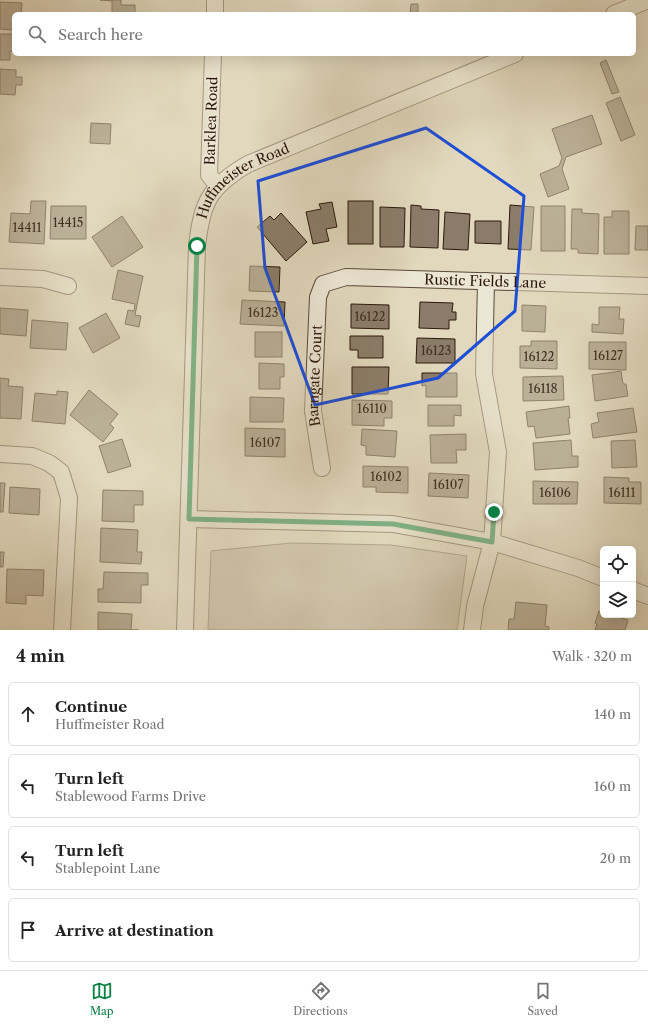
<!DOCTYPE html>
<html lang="en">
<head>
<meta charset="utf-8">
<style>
	body { margin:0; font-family:"Libre Caslon Text",serif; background:#f2f2f2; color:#222 }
	.controls { position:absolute; right:12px; bottom:12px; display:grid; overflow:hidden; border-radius:6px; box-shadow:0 4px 16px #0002 }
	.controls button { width:36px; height:36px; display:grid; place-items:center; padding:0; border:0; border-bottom:1px solid #e0e0e0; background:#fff; color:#222; font:20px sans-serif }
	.stop { position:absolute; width:12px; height:12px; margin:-9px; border:3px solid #0b8043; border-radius:50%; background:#fff }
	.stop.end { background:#0b8043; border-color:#fff; box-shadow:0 1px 4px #0008 }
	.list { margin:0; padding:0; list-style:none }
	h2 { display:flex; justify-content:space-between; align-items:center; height:52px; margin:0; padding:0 16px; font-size:17px }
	h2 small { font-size:13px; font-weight:400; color:#767676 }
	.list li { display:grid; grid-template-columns:26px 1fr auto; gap:12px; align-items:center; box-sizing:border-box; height:64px; margin:0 8px 8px; padding:0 8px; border:1px solid #e0e0e0; border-radius:6px }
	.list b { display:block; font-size:15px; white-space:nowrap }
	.list p { margin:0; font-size:13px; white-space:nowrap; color:#767676 }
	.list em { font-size:13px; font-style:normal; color:#767676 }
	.icon { flex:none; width:22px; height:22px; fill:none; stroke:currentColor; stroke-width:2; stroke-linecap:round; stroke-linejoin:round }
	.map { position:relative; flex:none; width:648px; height:630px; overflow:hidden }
	.search { position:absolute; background:#fff; box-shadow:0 4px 16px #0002; left:12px; right:12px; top:12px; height:44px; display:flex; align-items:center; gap:10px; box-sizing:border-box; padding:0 14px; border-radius:6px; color:#767676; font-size:15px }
	.sheet { height:340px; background:#fff }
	nav { display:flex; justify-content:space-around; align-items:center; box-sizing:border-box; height:56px; border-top:1px solid #e0e0e0; background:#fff; font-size:11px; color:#767676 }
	nav a { display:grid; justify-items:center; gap:2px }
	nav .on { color:#0b8043 }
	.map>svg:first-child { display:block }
	.green { fill:#c2b79f; stroke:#786856 }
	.building { fill:#8b7c69; stroke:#2d180d }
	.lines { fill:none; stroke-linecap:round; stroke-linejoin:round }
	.minor-casing { stroke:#5a4839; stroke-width:18 }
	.minor { stroke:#ece6d4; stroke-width:16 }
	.route { stroke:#0b8043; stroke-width:5 }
	.marked { fill:none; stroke:#1d4ed8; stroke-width:3; stroke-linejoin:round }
	.labels { text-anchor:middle; stroke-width:3; stroke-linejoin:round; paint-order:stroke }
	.number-label { font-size:12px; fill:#443124 }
	.street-label { font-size:14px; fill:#2d180d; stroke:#ece6d4 }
</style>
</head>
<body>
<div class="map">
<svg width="648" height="630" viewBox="0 0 648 630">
	<rect width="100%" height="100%" fill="#e1d8bd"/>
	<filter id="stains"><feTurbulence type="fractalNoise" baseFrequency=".005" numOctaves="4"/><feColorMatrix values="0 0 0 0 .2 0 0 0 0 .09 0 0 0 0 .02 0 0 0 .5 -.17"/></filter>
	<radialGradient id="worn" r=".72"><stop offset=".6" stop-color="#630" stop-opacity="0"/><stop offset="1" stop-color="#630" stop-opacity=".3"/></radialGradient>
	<path class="green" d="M291 543 391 545 467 556 457 630H208L211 551Z"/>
	<g class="building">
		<path d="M100 0H121V5H135V14H112V1Z"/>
		<path d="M0 2 22 3 21 14H14V30L0 29Z"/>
		<path d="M411 4H418V14H410Z"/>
		<path d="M0 34H14V51H10V60H0Z"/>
		<path d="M606 60 619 92 612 94 600 63Z"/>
		<path d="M0 69 16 70V77H22V85H16L15 95 0 94Z"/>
		<path d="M620 97 635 135 621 141 606 103Z"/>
		<path d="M592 115 602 144 566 157 562 169 569 189 548 197 540 174 559 166 562 158 552 129Z"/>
		<path d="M91 123 111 124 110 144 90 143Z"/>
		<path d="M31 201H46L44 244 9 242 11 213 30 214Z"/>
		<rect x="348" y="201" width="25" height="43"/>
		<path d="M332 202 337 227 326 229 329 241 313 244 306 212 321 209 319 204Z"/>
		<path d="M411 205 421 206V209L439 210 438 248 410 247Z"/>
		<path d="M510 205 534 207 531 250 508 249Z"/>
		<path d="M51 206H86V239H50Z"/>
		<rect x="541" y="206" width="24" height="45"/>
		<path d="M380 207 405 208 404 247H380Z"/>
		<path d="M572 209H582V213L599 214 598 254 578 253V249H571Z"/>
		<path d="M612 211H629V254H604V217H612Z"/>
		<path d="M445 212 470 214 468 250 443 249Z"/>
		<path d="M281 213 307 242 286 261 257 227 270 216 274 220Z"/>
		<path d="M122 216 143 247 112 267 92 237Z"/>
		<path d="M475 221H501V244L475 243Z"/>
		<path d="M636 226H648V250H635Z"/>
		<path d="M250 266 280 267 279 292 249 291Z"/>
		<path d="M118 270 143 276 135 315 141 316 139 327 125 324 128 310 134 311 135 304 112 299Z"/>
		<path d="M242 300 285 302 284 326 240 324Z"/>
		<path d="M420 302 453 303 452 312H456V320H449V329L419 328Z"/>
		<path d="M351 304 389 305V329L351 328Z"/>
		<path d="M522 305 546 306 545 332 522 331Z"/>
		<path d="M599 307H620L619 319H624L623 334 592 332V324L599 325Z"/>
		<path d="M0 308 28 310 26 336 0 334Z"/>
		<path d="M106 313 120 338 93 353 79 328Z"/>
		<path d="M32 320 68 323 66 350 30 348Z"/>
		<rect x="255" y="332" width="27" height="25"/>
		<path d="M350 336H383V358H358V350H350Z"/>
		<path d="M417 338 455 339V363H416Z"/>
		<path d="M531 341H557V369L520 368V346H531Z"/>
		<path d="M589 342H626V370L589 369Z"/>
		<path d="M259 363 284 364V377H280V389H259Z"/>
		<path d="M352 367H389L388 394H352Z"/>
		<path d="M621 371 623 384H626L628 396 595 401 592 375Z"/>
		<path d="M422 373H457V397H426V385L422 386Z"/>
		<path d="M563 376 564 400 523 401V377Z"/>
		<path d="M0 378 9 379 8 386 23 387 21 419 0 418Z"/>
		<path d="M89 390 118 414 110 424 114 428 103 442 70 415Z"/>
		<path d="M57 391 68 392 65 424 32 421 35 393 57 395Z"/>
		<path d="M250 397 284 398 283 422H250Z"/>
		<path d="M352 400 392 401V418H384V426L352 425Z"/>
		<path d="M428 405H461V416L454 415V426H428Z"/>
		<path d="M569 406 570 418H568L570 434 536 438 534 426 528 427 526 412Z"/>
		<path d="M633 408 637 432 593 438 591 424 599 422 597 413Z"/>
		<path d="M245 428 285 429V457L245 456Z"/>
		<path d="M362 429 397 431 395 457 366 455V446L361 445Z"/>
		<path d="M466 434V450H456L457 463H431L430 435Z"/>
		<path d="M122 439 131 466 108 473 99 446Z"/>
		<path d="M571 440 572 456H578V467L535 470 533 443Z"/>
		<path d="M635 440 637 467 612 468 611 441Z"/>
		<path d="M363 466 408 467V493L376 492V487H363Z"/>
		<path d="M429 473 469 475 468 498 428 496Z"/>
		<path d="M604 477 629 478V482H641V504L604 503Z"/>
		<path d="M533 481 578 482 577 504H533Z"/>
		<path d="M0 483H5L3 512H0Z"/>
		<path d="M10 487 40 489 39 515 9 513Z"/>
		<path d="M103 490 143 491V505H134V522L102 521Z"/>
		<path d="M101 528 138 530 137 552H142L141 564 100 562Z"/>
		<path d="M0 552H4L3 567H0Z"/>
		<path d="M7 569 44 570 43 596 26 595V604L6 603Z"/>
		<path d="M104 572 148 573V585H141V603L98 602V589H103Z"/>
		<path d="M516 602 547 605 545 626 549 627V630H508L509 619H514Z"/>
		<path d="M599 611 603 612V615H612L628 620 625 630H595L597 624 595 623Z"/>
		<path d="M98 612 132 614 131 630H139H98Z"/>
	</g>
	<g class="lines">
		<g class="minor-casing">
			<g id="minor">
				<path d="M215 14V0"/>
				<path d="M614 14 648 0"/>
				<path d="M213 54 209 175 217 185"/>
				<path d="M0 277 43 279 68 286"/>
				<path d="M0 454 32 456 49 463 61 472 69 498 62 630"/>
				<path id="s1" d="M322 468 313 411 318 297 323 284 346 277 648 286"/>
				<path d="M189 519 393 524 492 542 578 568 603 578"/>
				<path d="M633 590 648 596"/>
				<path id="s2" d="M185 630 197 246C202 202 209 187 248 164L515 54"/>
				<path d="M472 630 475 606 492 542 498 452 484 374 486 281"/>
			</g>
		</g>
		<use href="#minor" class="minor"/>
	</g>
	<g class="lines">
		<path class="route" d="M197 246 189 519 393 524 492 542 494 512"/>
	</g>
	<path d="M0 0H648V630H0ZM426 128 524 196 515 311 438 378 315 405 265 268 258 181Z" fill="#e1d8bd" fill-opacity=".55" fill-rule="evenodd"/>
	<path class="marked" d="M426 128 524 196 515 311 438 378 315 405 265 268 258 181Z"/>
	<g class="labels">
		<g class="number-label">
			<text x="68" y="227">14415</text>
			<text x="27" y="232">14411</text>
			<text x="263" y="317">16123</text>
			<text x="370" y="321">16122</text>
			<text x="436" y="355">16123</text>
			<text x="608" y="360">16127</text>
			<text x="539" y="361">16122</text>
			<text x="543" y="393">16118</text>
			<text x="372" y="413">16110</text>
			<text x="265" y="447">16107</text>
			<text x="386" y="481">16102</text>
			<text x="448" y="489">16107</text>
			<text x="555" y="497">16106</text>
			<text x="622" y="497">16111</text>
		</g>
		<g class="street-label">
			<text transform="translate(211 121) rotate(-88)" y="5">Barklea Road</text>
			<text dy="5" stroke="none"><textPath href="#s2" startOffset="471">Huffmeister Road</textPath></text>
			<text dy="5" stroke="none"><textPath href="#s1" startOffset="349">Rustic Fields Lane</textPath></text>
			<text dy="5" stroke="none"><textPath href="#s1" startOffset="93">Barngate Court</textPath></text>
		</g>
	</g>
	<rect width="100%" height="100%" filter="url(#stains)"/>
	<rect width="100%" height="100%" fill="url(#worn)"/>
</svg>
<div class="controls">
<button><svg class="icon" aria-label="locate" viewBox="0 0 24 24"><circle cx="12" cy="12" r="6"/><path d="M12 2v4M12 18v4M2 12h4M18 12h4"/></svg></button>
<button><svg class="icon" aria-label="layers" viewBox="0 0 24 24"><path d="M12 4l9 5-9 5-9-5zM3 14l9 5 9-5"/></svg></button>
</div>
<div class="stop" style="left:197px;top:246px"></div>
<div class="stop end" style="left:494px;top:512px"></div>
<div class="search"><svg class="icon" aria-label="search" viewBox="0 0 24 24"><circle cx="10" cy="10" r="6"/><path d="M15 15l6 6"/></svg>Search here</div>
</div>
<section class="sheet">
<h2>4 min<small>Walk · 320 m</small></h2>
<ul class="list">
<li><svg class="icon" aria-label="ahead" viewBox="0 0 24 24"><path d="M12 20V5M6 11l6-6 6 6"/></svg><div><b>Continue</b><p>Huffmeister Road</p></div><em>140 m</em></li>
<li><svg class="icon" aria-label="left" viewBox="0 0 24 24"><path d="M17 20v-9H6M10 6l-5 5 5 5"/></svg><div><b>Turn left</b><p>Stablewood Farms Drive</p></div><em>160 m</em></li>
<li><svg class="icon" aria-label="left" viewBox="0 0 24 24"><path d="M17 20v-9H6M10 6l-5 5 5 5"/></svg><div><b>Turn left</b><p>Stablepoint Lane</p></div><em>20 m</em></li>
<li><svg class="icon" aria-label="arrive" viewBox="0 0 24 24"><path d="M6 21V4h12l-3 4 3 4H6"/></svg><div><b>Arrive at destination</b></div></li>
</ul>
</section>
<nav>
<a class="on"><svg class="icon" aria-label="map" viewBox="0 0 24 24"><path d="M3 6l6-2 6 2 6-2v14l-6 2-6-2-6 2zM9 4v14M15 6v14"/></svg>Map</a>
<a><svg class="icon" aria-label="directions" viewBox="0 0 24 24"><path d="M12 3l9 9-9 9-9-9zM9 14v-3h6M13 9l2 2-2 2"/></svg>Directions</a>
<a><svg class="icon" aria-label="saved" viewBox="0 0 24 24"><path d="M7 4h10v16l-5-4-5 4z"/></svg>Saved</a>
</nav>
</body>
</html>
